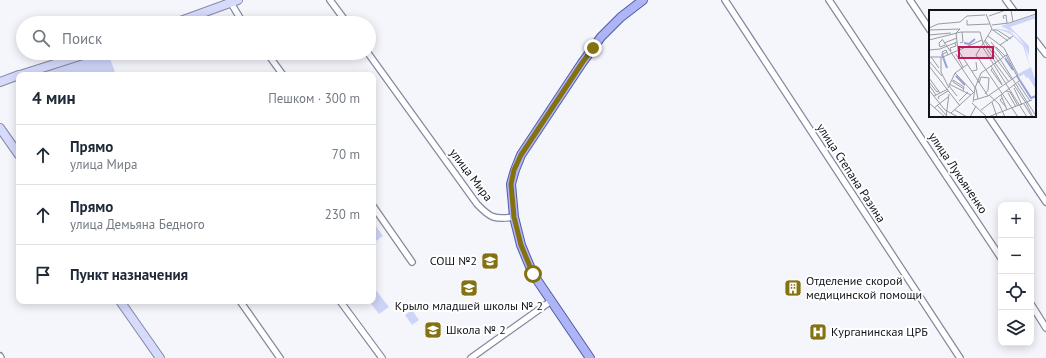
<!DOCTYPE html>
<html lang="ru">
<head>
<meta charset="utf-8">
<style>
	body { margin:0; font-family:"PT Sans",sans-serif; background:#f2f2f3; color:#1f2937 }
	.controls { position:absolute; right:12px; bottom:12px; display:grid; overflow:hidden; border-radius:8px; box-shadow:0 2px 10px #0003 }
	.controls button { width:36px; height:36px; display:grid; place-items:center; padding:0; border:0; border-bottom:1px solid #e0e1e3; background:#fff; color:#1f2937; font:20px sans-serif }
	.stop { position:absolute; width:12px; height:12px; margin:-9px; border:3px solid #847111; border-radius:50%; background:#fff }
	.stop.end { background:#847111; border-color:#fff; box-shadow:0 1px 4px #0008 }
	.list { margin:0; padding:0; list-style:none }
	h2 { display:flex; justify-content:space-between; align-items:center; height:52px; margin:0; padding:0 16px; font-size:17px }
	h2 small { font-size:13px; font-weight:400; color:#747a83 }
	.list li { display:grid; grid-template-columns:26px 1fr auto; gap:12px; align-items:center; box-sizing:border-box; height:60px; padding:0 16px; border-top:1px solid #e0e1e3 }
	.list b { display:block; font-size:15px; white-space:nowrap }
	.list p { margin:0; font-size:13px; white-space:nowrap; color:#747a83 }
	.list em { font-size:13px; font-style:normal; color:#747a83 }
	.icon { flex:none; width:22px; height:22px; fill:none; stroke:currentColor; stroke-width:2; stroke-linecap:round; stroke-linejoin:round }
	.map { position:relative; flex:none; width:1046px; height:358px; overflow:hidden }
	.search { position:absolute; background:#fff; box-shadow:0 2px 10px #0003; left:16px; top:16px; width:360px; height:44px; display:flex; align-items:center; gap:10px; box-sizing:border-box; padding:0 14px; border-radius:22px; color:#747a83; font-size:15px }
	.panel { position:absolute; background:#fff; box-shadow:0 2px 10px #0003; left:16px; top:72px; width:360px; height:232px; border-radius:8px }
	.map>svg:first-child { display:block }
	.grass { fill:#cdd4f7 }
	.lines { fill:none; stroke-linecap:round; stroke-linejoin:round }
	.street-casing { stroke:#8489a2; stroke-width:8 }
	.secondary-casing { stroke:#8489a2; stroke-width:10 }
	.primary-casing { stroke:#545ba7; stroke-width:10 }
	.street { stroke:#fff; stroke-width:5.5 }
	.secondary { stroke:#d6dafb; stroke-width:8 }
	.primary { stroke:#aeb5f7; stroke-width:8 }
	.route { stroke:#847111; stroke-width:5 }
	.labels { text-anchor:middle; stroke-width:4; stroke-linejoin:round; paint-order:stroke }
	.street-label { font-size:12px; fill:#10121b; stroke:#fff }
	.poi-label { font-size:12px; fill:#10121b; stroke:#fff; text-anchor:start }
	.inset-river { fill:none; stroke:#97a1d6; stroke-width:2 }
	.inset-road { fill:none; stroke:#999ba2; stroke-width:1 }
	.view { fill:#c2185b; fill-opacity:0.15; stroke:#c2185b; stroke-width:2 }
	.inset-edge { fill:none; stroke:#10121b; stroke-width:2 }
</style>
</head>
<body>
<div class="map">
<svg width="1046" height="358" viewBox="0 0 1046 358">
	<rect width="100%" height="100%" fill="#f5f6fc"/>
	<g class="grass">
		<path d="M101 53H108L116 75H32Z"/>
		<path d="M373 222 383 236 373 243Z"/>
		<path d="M373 288H374L389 307 379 314 369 301H373Z"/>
		<path d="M412 310 419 320 412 325 405 315Z"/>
	</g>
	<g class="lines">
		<g class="street-casing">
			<g id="street">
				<path d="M330 0 347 23"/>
				<path d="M725 0 960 358"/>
				<path d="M829 0 1001 258"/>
				<path d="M910 0 930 30"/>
				<path d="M1006 0 1014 11"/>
				<path d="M231 3 243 23"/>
				<path d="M1035 40 1046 54"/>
				<path d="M267 53 283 75"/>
				<path d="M368 53 477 204C490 218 495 220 514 217"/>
				<path d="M988 116 1046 202"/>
				<path d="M373 206 412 262"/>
				<path d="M240 301 280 358"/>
				<path d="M340 301 382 358"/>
				<path d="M1031 304 1046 328"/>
				<path d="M0 356 1 358"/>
				<path d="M471 358 551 301"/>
			</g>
		</g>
		<g class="secondary-casing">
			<g id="secondary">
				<path d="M175 23 238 0"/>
				<path d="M20 75 89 53"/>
				<path d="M0 82 19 75"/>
				<path d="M0 128 19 155"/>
				<path d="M120 301 160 358"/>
			</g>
		</g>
		<g class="primary-casing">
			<path id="primary" d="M590 358 533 274 521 245 514 217 511 184 515 170 521 155 582 63 601 37 621 17 643 0"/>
		</g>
		<use href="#street" class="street"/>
		<use href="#secondary" class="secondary"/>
		<use href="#primary" class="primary"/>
	</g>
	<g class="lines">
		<path class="route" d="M533 274 521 245 514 217 511 184 514 170 521 155 582 63 593 48"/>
	</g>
	<defs>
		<g id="school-square" transform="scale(0.9)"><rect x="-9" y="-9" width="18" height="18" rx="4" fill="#847111" stroke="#fff"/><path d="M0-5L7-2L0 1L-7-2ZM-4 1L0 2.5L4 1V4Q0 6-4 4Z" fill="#fff"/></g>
		<g id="building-square" transform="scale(0.9)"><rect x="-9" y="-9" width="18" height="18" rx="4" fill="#847111" stroke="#fff"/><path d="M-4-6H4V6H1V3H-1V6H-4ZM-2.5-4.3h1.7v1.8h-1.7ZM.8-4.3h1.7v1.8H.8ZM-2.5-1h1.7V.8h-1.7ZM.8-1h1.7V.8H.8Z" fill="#fff"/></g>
		<g id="hospital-square" transform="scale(0.9)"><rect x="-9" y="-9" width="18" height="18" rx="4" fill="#847111" stroke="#fff"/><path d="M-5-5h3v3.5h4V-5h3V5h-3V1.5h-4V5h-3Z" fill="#fff"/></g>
	</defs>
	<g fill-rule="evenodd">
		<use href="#school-square" x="490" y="261"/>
		<use href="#school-square" x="469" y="288"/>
		<use href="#building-square" x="793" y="288"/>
		<use href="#school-square" x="433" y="330"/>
		<use href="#hospital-square" x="818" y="332"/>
	</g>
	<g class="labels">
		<g class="street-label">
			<text transform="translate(851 173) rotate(57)" y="4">улица Степана Разина</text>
			<text transform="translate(958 173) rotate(56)" y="4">улица Лукьяненко</text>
			<text transform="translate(471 175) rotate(53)" y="4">улица Мира</text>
		</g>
		<g class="poi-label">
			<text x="477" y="265" text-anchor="end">СОШ №2</text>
			<text x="806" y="285">Отделение скорой<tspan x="806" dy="14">медицинской помощи</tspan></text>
			<text x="469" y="310" text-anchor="middle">Крыло младшей школы № 2</text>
			<text x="446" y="334">Школа № 2</text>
			<text x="831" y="336">Курганинская ЦРБ</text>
		</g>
	</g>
	<g transform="translate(929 10)">
		<rect width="107" height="107" fill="#f5f6fc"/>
		<path d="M107 5V8L81 17 100 36V46L96 37 101 57 94 36 82 24 66 18 81 21 96 36 87 24 82 21 72 16Z" fill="#cdd4f7"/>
		<path d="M102 57 107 72 106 78 99 67 97 68 95 64 90 67 89 64Z" fill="#cdd4f7"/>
		<path class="inset-river" d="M35 33 40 34 46 29M13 44 18 58M76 48 84 60M27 66 36 75M88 66 102 88 107 86"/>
		<path class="inset-road" d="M82 0 84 12M57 4 63 19 47 45 89 107M60 6 77 0M75 9 74 6 77 5 78 13M38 10V15L61 14M63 15 80 13 107 4M0 18 9 14 31 12 38 6 56 5M0 20 31 19 27 23 29 40 59 86M63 20H68L82 29M64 20 79 31M0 25 22 23M13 29 47 79 49 89M0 30 32 22H51L54 33 67 53M13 30 10 33 11 37 16 35M56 30 71 49 107 106M56 32 69 51M62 32 74 47M15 33 28 28M31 33 34 32 33 22M71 35 84 26M53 36 98 107M67 37 76 46M0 40 11 39 28 32M22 41 21 38 27 36 26 33M18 42 14 44 13 42 17 40 19 45M27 44 34 57M77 45 88 66M0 47H14L53 30M2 47 10 58M12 47V62L19 76M0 51 13 66M69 51 83 70M66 53 80 72M0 56 31 96M62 56 73 74M64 58 62 60 73 75M43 61 48 60 47 52M26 63 44 82M0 68 11 83M0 72 8 82 10 81M50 73 52 67 60 68 59 80 56 84M89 73 101 91M20 74 42 85M0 75 7 85M85 75 97 93M20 76 28 86M19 78 26 63 39 54M85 78 93 95M0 80 16 100 29 107M34 81 35 77 24 70V72L35 79M77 81 81 82 89 96M79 83 87 97M60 85 70 94 76 107M72 85 78 100M5 86 19 79M73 88 71 90 77 97M10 89 9 87 19 81M45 90 59 86 89 65 75 38 59 26M30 91 39 82M44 92 46 78 52 63 79 44M63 92 68 107H72M0 93 16 107M43 93 58 107M97 93 104 107M95 94 103 107M8 95 18 106M5 98 19 87M26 100 38 107M52 100 90 71M22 103 45 82M17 107 20 84M41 107 47 96M59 107 103 90"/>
		<path class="view" d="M30 37H64V48H30Z"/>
		<rect width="107" height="107" class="inset-edge"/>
	</g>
</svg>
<div class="controls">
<button>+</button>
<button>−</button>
<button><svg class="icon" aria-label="locate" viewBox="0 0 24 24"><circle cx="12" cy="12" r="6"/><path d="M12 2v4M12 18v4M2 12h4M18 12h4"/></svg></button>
<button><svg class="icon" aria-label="layers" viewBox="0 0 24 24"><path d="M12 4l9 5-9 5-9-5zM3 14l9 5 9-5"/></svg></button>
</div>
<div class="stop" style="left:533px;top:274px"></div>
<div class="stop end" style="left:593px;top:48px"></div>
<div class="search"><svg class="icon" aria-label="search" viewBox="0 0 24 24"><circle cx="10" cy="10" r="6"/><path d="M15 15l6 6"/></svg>Поиск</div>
<section class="panel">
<h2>4 мин<small>Пешком · 300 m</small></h2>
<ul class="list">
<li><svg class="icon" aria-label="ahead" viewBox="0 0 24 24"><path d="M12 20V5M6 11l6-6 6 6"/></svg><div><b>Прямо</b><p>улица Мира</p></div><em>70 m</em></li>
<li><svg class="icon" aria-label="ahead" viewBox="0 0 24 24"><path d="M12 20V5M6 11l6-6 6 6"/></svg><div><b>Прямо</b><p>улица Демьяна Бедного</p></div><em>230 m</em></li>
<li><svg class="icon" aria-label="arrive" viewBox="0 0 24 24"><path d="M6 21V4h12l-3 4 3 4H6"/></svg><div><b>Пункт назначения</b></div></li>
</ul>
</section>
</div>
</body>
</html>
